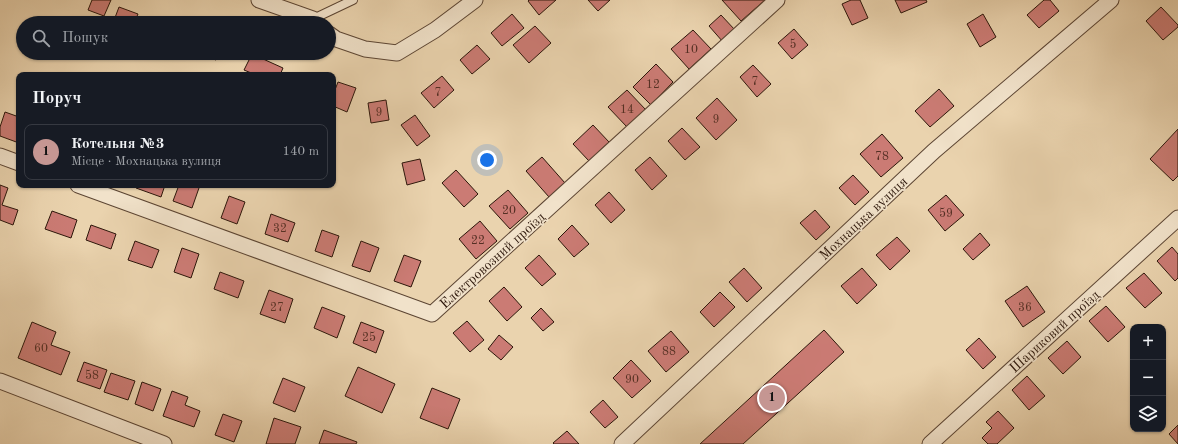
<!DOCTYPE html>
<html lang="uk">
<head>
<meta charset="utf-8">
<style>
	body { margin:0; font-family:"Old Standard TT",serif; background:#242831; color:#f1f3f6 }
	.controls { position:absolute; right:12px; bottom:12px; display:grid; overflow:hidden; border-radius:8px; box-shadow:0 1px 3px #0004 }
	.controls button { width:36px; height:36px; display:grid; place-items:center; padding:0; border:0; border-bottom:1px solid #363941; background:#171b24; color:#f1f3f6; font:20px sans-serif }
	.you { position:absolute; left:487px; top:160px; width:14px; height:14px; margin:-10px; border:3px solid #fff; border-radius:50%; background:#1a73e8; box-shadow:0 0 0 6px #1a73e833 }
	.badge { display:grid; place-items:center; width:26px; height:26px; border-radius:50%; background:#c59692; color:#111; font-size:13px; font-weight:700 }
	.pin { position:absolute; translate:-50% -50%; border:2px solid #fff; box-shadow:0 1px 4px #0006 }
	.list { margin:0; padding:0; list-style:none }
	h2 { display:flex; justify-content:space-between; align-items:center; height:52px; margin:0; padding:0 16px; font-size:17px }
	h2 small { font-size:13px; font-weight:400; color:#9ea1a6 }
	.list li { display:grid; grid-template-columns:26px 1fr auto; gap:12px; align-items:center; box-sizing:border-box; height:56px; margin:0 8px 8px; padding:0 8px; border:1px solid #363941; border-radius:8px }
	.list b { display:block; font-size:15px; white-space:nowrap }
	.list p { margin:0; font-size:13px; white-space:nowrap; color:#9ea1a6 }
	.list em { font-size:13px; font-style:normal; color:#9ea1a6 }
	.icon { flex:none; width:22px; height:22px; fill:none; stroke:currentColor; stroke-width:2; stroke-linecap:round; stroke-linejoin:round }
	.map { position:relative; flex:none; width:1178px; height:444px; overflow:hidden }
	.search { position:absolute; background:#171b24; box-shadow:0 1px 3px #0004; left:16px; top:16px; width:320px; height:44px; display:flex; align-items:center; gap:10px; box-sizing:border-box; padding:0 14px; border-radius:22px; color:#9ea1a6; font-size:15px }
	.panel { position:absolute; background:#171b24; box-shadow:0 1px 3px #0004; left:16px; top:72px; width:320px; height:116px; border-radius:8px }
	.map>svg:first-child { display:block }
	.building { fill:#cb7b74; stroke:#2c160a }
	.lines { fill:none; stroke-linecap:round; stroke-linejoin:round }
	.service-casing { stroke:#5c4533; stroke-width:10 }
	.minor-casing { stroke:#5c4533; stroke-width:17 }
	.service { stroke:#f1e2ca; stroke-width:8 }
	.minor { stroke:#f1e2ca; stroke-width:15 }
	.labels { text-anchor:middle; stroke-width:3; stroke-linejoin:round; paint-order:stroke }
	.number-label { font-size:12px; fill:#542f24 }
	.street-label { font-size:14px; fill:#2c160a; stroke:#f1e2ca }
</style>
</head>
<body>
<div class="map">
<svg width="1178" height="444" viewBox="0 0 1178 444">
	<rect width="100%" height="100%" fill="#ead3ae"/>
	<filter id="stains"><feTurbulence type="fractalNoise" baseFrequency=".005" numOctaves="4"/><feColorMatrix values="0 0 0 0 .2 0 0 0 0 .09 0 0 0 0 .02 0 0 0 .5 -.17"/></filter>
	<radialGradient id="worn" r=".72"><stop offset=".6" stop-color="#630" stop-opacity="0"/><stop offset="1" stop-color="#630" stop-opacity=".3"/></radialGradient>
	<g class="building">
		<path d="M92 0H111L104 16 88 10Z"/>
		<path d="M529 0H556L539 15 528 1Z"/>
		<path d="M588 0H610L598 11Z"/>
		<path d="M722 0H765L741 21Z"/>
		<path d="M851 0H860L868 18 852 25 842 4Z"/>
		<path d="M895 0H926L927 2 901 13Z"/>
		<path d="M1044 0H1050L1059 11 1039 28 1027 15Z"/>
		<path d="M119 7 138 14 134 23H113Z"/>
		<path d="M1161 7 1178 25V27L1163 40 1146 21Z"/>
		<path d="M512 14 524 28 502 46 491 33Z"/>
		<path d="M983 14 996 37 980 47 967 24Z"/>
		<path d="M721 15 735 30 723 42 709 26Z"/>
		<path d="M535 26 551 43 529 63 513 45Z"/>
		<path d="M794 29 808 45 792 59 778 43Z"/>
		<path d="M693 30 711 49 689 69 671 49Z"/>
		<path d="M477 45 490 59 472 74 460 60Z"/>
		<path d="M200 53H219L216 60 200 54Z"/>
		<path d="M252 54 283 68 280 75H256L244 70Z"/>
		<path d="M656 64 673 82 651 105 633 87Z"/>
		<path d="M753 65 771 84 757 97 740 77Z"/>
		<path d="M442 76 454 90 434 108 421 93Z"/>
		<path d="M338 82 356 88 347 112 333 106V95Z"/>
		<path d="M939 89 954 106 930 127 915 111Z"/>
		<path d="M627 90 646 110 627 127 608 107Z"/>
		<path d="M717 98 737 120 716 140 696 118Z"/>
		<path d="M386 100 389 120 371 123 368 103Z"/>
		<path d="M5 112 19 117V143L0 136V127Z"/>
		<path d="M415 115 430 136 417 146 401 125Z"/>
		<path d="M593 125 609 142 589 161 573 144Z"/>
		<path d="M682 128 700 147 685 160 668 141Z"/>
		<path d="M1178 129V176L1173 181 1150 159Z"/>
		<path d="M882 134 903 158 881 177 860 154Z"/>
		<path d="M542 157 565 183 549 197 526 171Z"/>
		<path d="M650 157 667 176 652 190 635 170Z"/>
		<path d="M420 159 425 180 407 185 402 163Z"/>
		<path d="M456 170 478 194 464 207 442 183Z"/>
		<path d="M853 175 869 192 855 205 839 188Z"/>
		<path d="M0 185 8 188 2 205 18 210 13 225 0 220Z"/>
		<path d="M137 185H165L161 197 136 188Z"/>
		<path d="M179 185H200L192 208 173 201Z"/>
		<path d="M508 190 528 213 510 229 489 206Z"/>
		<path d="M609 192 625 210 611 223 595 205Z"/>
		<path d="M946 195 964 215 945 231 928 210Z"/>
		<path d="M229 196 245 202 237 224 221 218Z"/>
		<path d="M815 210 830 227 816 240 800 223Z"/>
		<path d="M52 211 77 220 71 238 45 229Z"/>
		<path d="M271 214 295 223 288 242 265 234Z"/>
		<path d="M480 221 497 241 476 259 459 239Z"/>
		<path d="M91 225 116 234 111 249 86 240Z"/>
		<path d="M572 225 589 244 574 257 558 239Z"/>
		<path d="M322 230 339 236 332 257 315 251Z"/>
		<path d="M980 233 990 245 973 260 963 249Z"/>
		<path d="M897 237 910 251 890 270 876 255Z"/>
		<path d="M135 241 159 250 152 268 128 260Z"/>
		<path d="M361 241 379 248 370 272 352 266Z"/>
		<path d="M1172 247 1178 254V278L1175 281 1157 261Z"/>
		<path d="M182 248 199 254 191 278 174 272Z"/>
		<path d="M404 255 421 261 411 287 394 281Z"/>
		<path d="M539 255 556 274 542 286 525 268Z"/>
		<path d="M744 268 762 288 747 302 729 282Z"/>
		<path d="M862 268 877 285 857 304 841 286Z"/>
		<path d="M220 272 244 281 238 298 214 289Z"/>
		<path d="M1144 273 1162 293 1145 308 1126 288Z"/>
		<path d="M1027 286 1045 312 1023 327 1005 301Z"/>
		<path d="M504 287 522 307 507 321 489 301Z"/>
		<path d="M269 290 293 299 285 323 260 314Z"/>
		<path d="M720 292 735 307 714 327 700 312Z"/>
		<path d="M1106 306 1125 327 1108 342 1089 321Z"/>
		<path d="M322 307 345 316 337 338 314 328Z"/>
		<path d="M541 308 554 322 543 331 531 318Z"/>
		<path d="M467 321 484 340 470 352 453 333Z"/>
		<path d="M32 322 56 332 51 345 70 352 61 375 18 358Z"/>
		<path d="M361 322 384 331 376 353 353 343Z"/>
		<path d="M824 330 844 352 743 444H700Z"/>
		<path d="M671 331 689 352 666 372 648 351Z"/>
		<path d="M499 335 513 347 501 360 488 349Z"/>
		<path d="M979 338 996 357 983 369 966 350Z"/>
		<path d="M1067 341 1081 357 1063 374 1048 358Z"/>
		<path d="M631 360 651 381 632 398 613 378Z"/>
		<path d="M84 362 107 370 100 389 77 381Z"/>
		<path d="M358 367 395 384 382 413 345 396Z"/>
		<path d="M111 373 135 381 128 400 104 392Z"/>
		<path d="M1027 376 1045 396 1029 410 1012 390Z"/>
		<path d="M283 378 305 387 295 412 273 403Z"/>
		<path d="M142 382 161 389 153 411 135 404Z"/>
		<path d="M432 388 460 399 448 429 420 418Z"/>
		<path d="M172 391 188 397 185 405 200 411 194 427 163 416Z"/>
		<path d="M603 400 618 417 605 428 590 412Z"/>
		<path d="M998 411 1014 428 997 444H988L982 438 992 428 986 422Z"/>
		<path d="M223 414 242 421 234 442 215 435Z"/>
		<path d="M274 418 301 427 295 444H266Z"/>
		<path d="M1178 425V444L1169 434Z"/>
		<path d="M324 430 357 442 356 444H319Z"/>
		<path d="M567 431 579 444H554L553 443Z"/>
	</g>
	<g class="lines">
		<g class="service-casing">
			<path id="service" d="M313 19 353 0"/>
		</g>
		<g class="minor-casing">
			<g id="minor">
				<path d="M259 0 313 19 316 23"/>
				<path d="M329 34 336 39 365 49 397 53 435 30 475 0"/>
				<path d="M0 156 19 163"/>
				<path d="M78 185 432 314 777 0"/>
				<path d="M0 381 164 444"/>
				<path d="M622 444 934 151 1111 0"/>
				<path d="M930 444 1178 218"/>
			</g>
		</g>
		<use href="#service" class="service"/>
		<use href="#minor" class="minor"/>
	</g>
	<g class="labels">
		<g class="number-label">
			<text x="793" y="48">5</text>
			<text x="691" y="53">10</text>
			<text x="755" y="85">7</text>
			<text x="653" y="88">12</text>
			<text x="438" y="96">7</text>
			<text x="627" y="113">14</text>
			<text x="379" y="116">9</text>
			<text x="716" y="123">9</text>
			<text x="882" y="160">78</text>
			<text x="509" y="214">20</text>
			<text x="946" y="217">59</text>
			<text x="280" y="232">32</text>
			<text x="478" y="244">22</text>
			<text x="277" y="311">27</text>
			<text x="1025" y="311">36</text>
			<text x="369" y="341">25</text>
			<text x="41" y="352">60</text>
			<text x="669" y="355">88</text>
			<text x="92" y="379">58</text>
			<text x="632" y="383">90</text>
		</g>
		<g class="street-label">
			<text transform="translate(863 218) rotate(-43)" y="5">Мохнацька вулиця</text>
			<text transform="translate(492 260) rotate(-42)" y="5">Електровозний проїзд</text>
			<text transform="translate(1054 331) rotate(-42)" y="5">Шариковий проїзд</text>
		</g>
	</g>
	<rect width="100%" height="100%" filter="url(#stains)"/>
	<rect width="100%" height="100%" fill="url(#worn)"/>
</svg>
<div class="controls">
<button>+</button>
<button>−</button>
<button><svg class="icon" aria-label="layers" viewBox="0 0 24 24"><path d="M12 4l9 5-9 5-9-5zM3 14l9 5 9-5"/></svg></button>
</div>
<div class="you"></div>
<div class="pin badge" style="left:772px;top:398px">1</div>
<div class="search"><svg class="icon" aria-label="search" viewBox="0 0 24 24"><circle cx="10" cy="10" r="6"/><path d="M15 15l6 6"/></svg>Пошук</div>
<section class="panel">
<h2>Поруч<small></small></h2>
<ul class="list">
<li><span class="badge">1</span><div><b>Котельня №3</b><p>Місце · Мохнацька вулиця</p></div><em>140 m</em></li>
</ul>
</section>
</div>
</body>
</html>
